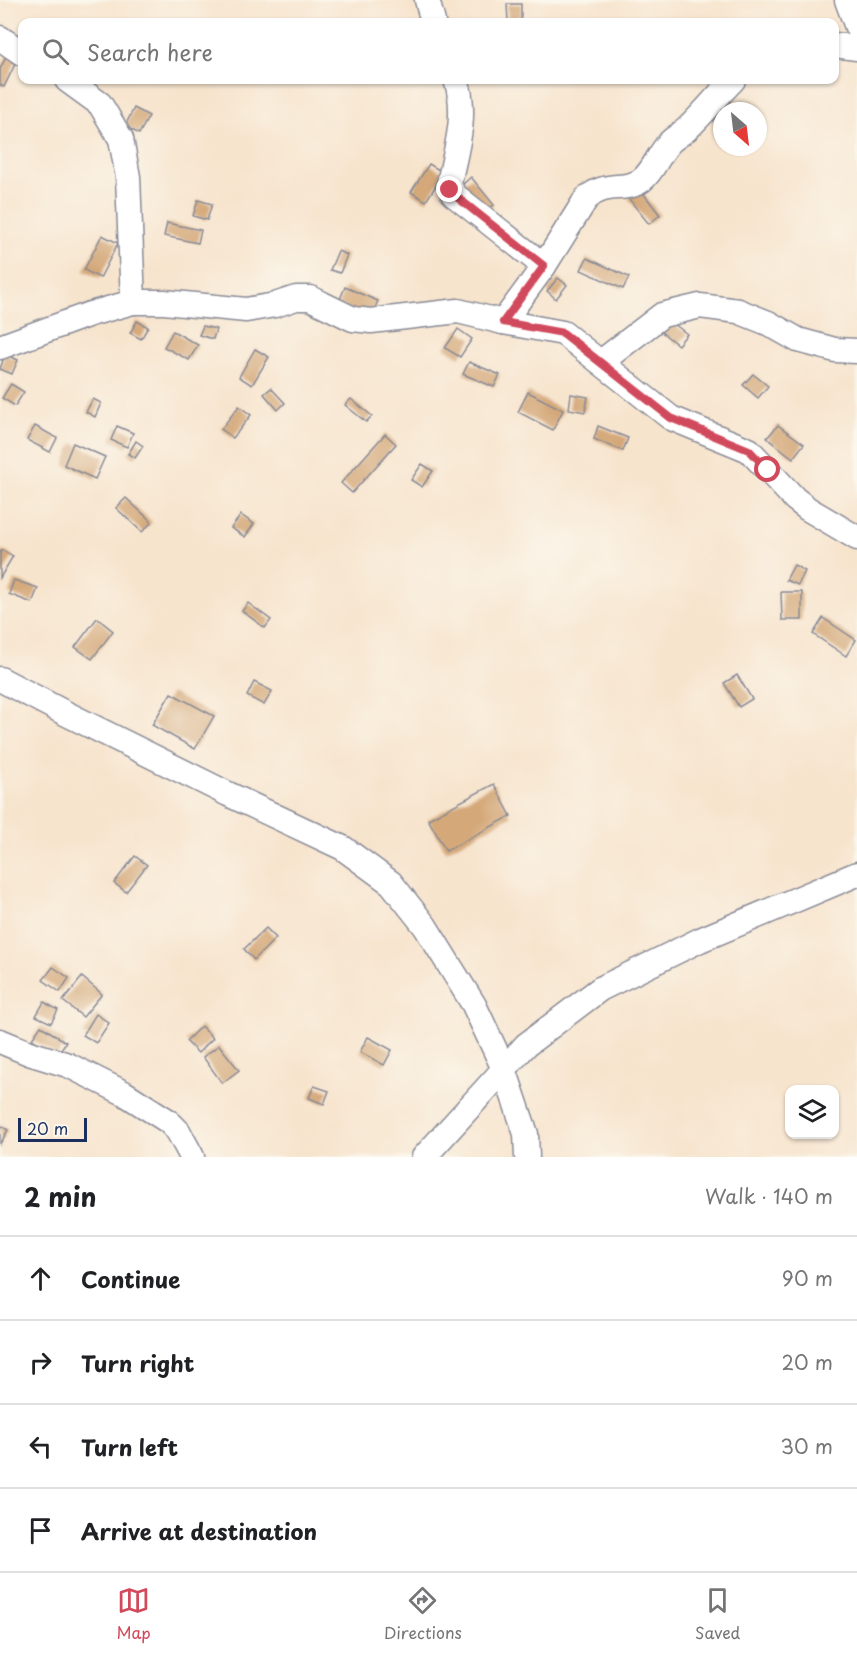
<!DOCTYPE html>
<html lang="en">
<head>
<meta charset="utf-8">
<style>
	body { margin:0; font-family:"Playpen Sans",sans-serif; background:#f6f6f6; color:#202124 }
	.controls { position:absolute; right:18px; bottom:18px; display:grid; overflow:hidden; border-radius:12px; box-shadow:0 2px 4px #0004 }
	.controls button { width:54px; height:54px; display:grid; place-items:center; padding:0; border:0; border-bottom:2px solid #e0e0e0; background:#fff; color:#202124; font:30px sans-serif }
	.compass { position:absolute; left:713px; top:102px; width:54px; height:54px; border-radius:50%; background:#fff; box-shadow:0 2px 4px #0004; rotate:152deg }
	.scale { position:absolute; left:18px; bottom:15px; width:69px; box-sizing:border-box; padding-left:6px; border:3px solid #1b2f5e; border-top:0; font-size:16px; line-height:21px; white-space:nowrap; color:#1b2f5e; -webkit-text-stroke:4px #fbf7ec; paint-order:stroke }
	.stop { position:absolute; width:18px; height:18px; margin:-14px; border:4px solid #d1495b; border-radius:50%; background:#fff }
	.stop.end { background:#d1495b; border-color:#fff; box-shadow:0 2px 6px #0008 }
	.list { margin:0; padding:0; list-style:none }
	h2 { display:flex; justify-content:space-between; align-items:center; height:78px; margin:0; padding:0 24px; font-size:26px }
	h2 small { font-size:20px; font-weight:400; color:#757577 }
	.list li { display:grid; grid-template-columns:39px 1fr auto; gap:18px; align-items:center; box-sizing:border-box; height:84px; padding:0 24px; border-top:2px solid #e0e0e0 }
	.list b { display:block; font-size:22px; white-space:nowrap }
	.list em { font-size:20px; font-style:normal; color:#757577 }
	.icon { flex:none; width:33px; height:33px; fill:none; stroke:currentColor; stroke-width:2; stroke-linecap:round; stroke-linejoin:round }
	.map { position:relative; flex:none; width:857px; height:1157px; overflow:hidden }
	.search { position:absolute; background:#fff; box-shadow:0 2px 4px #0004; left:18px; right:18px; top:18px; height:66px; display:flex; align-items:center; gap:15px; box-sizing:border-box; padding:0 21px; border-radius:12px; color:#757577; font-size:22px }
	.sheet { height:414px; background:#fff }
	nav { display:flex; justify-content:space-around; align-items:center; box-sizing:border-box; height:84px; border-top:2px solid #e0e0e0; background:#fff; font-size:16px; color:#757577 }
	nav a { display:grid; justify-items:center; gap:3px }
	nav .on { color:#d1495b }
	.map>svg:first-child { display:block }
	.building { fill:#d4a879 }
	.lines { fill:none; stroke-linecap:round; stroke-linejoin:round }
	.minor-casing { stroke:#898a96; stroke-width:27 }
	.minor { stroke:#fff; stroke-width:24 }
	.route { stroke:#d1495b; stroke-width:8 }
</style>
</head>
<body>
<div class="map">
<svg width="857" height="1157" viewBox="0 0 857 1157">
	<rect width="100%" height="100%" fill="#fbf7ec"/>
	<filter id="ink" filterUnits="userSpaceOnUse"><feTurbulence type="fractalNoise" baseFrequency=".0167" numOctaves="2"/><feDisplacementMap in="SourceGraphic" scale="12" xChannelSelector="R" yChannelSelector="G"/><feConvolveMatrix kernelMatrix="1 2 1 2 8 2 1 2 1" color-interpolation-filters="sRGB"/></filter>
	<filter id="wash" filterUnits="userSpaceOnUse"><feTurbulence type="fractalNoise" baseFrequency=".008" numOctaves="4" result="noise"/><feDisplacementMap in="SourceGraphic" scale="24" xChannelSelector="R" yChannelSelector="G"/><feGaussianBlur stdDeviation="1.35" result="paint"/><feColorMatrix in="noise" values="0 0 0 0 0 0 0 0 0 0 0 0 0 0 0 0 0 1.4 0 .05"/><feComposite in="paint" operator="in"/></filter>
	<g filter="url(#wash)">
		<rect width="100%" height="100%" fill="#f7e4cd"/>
		<g id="blocks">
			<g class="building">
				<path d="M507 4H521V21L508 22Z"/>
				<path d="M7 55 17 60 4 87 0 85V69Z"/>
				<path d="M134 108 149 116 139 134 125 126Z"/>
				<path d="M429 164 444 173 426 201 411 192Z"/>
				<path d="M471 177 494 205 484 212 462 185Z"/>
				<path d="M640 189 660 215 649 224 628 198Z"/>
				<path d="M198 200 212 204 207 220 193 216Z"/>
				<path d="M167 223 201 230 198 243 164 236Z"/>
				<path d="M102 235 118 243 100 278 84 270Z"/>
				<path d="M338 251 347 255 340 273 330 270Z"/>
				<path d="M587 258 629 277 623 289 581 270Z"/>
				<path d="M558 278 567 285 556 299 547 291Z"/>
				<path d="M345 287 378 301 370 318 338 304Z"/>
				<path d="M669 320 687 334 678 345 660 331Z"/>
				<path d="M137 321 148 327 141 339 130 333Z"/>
				<path d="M203 326 216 329 213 339 199 335Z"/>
				<path d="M458 329 472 339 460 357 445 348Z"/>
				<path d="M173 331 198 345 189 360 164 347Z"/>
				<path d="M255 349 269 357 252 385 239 377Z"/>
				<path d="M5 354 18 360 12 374 0 369Z"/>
				<path d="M469 362 500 375 494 387 463 374Z"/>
				<path d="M753 374 768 386 758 398 743 385Z"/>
				<path d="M11 384 24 392 15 406 2 398Z"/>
				<path d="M271 388 285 403 278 410 264 394Z"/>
				<path d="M528 392 563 410 553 430 518 412Z"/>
				<path d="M571 394 588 397 585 412 569 409Z"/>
				<path d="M93 399 101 403 95 417 86 412Z"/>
				<path d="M351 399 372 416 366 422 345 405Z"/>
				<path d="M239 406 251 415 233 438 221 429Z"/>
				<path d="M778 425 804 444 793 458 767 438Z"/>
				<path d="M35 426 57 438 50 452 27 440Z"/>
				<path d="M117 426 133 433 127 447 111 440Z"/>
				<path d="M598 426 628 438 623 451 594 439Z"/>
				<path d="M385 434 396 444 352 493 341 483Z"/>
				<path d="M136 441 143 446 135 458 128 454Z"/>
				<path d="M73 443 105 457 95 479 64 465Z"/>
				<path d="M422 464 433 471 422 487 411 480Z"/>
				<path d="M126 498 152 522 142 532 116 508Z"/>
				<path d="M241 515 254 524 245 537 231 528Z"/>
				<path d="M2 550 13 556 0 578V553Z"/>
				<path d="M794 565 805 571 798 585 786 580Z"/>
				<path d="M14 580 38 588 32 603 9 594Z"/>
				<path d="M781 592H802V620H782Z"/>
				<path d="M248 603 271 620 265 628 242 611Z"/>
				<path d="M97 618 113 631 92 659 75 647Z"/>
				<path d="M823 618 856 640 846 656 813 634Z"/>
				<path d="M737 675 752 699 739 707 724 683Z"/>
				<path d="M254 682 272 691 264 705 247 696Z"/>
				<path d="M171 693 214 716 195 749 152 725Z"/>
				<path d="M494 784 511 816 446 851 428 819Z"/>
				<path d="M135 856 147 865 126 892 114 883Z"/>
				<path d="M266 928 276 938 254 960 244 949Z"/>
				<path d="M53 967 69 978 60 992 43 980Z"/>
				<path d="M82 977 102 994 83 1017 63 1001Z"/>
				<path d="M44 1002 58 1010 51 1023 36 1016Z"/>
				<path d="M96 1014 109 1023 96 1043 83 1035Z"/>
				<path d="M41 1026 66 1042 57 1055 32 1039Z"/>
				<path d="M201 1026 213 1038 198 1053 186 1041Z"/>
				<path d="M368 1037 392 1050 384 1065 360 1052Z"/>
				<path d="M219 1045 239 1070 222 1083 203 1057Z"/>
				<path d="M314 1086 329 1091 324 1104 309 1098Z"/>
				<path d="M0 1125 8 1130 0 1144Z"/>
			</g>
		</g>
	</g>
	<g filter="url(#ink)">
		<use href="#blocks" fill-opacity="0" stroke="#898a96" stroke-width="1.5"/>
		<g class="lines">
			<g class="minor-casing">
				<g id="minor">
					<path d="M427 0 433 22"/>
					<path d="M847 0 857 27"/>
					<path d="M0 38 22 53"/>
					<path d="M834 45 857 48"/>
					<path d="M67 80 100 104 121 139 128 177 133 302"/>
					<path d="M456 80C468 113 456 150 449 183L453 194 544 266"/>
					<path d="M503 322 544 266 586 199C606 180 624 193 642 180 654 170 659 153 670 142 675 137 683 133 688 128 704 113 718 95 733 80"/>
					<path d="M0 347 90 314 133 302H164L246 310 275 305 296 298H310L353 319 371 321 458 311 503 322 563 333 671 418 749 450 795 499 808 509 857 538"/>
					<path d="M601 362 662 315 700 306 738 311 768 323 798 340 835 350 857 351"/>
					<path d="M0 679 63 712 228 794 343 848 391 883 425 926 474 1005 504 1069 526 1134 527 1157"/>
					<path d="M0 1041 29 1053 68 1065 124 1093 168 1121 178 1131 192 1157"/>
					<path d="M424 1157 526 1045 600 989 700 940 857 874"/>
				</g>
			</g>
			<use href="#minor" class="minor"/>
		</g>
	</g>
	<g class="lines" filter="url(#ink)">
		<path class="route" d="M450 190 453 194 544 266 503 322 563 333 671 418 749 450 768 470"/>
	</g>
</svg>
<div class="controls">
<button><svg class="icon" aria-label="layers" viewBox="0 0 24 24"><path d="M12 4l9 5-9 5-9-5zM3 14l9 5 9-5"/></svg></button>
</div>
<svg class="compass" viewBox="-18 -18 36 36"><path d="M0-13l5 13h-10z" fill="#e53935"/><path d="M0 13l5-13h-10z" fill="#757577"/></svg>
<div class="scale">20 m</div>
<div class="stop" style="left:768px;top:470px"></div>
<div class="stop end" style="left:450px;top:190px"></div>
<div class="search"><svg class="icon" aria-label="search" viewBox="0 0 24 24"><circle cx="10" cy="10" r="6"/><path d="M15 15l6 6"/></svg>Search here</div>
</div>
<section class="sheet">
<h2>2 min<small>Walk · 140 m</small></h2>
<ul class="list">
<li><svg class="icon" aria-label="ahead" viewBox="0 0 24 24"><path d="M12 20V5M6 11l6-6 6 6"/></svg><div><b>Continue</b></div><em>90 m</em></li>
<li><svg class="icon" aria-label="right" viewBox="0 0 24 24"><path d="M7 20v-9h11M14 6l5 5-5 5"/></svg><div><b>Turn right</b></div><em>20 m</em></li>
<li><svg class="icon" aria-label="left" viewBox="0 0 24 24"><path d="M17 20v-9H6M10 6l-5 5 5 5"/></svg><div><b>Turn left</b></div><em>30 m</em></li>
<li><svg class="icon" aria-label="arrive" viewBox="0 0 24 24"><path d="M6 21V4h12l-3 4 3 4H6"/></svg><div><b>Arrive at destination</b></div></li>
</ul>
</section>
<nav>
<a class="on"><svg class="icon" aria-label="map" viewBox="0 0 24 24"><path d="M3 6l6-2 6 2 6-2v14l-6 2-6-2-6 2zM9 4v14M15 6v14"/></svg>Map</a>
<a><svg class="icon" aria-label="directions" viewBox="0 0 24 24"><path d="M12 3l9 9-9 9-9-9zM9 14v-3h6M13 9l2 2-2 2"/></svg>Directions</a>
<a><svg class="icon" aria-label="saved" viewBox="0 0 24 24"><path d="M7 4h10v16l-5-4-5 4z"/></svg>Saved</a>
</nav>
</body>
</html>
